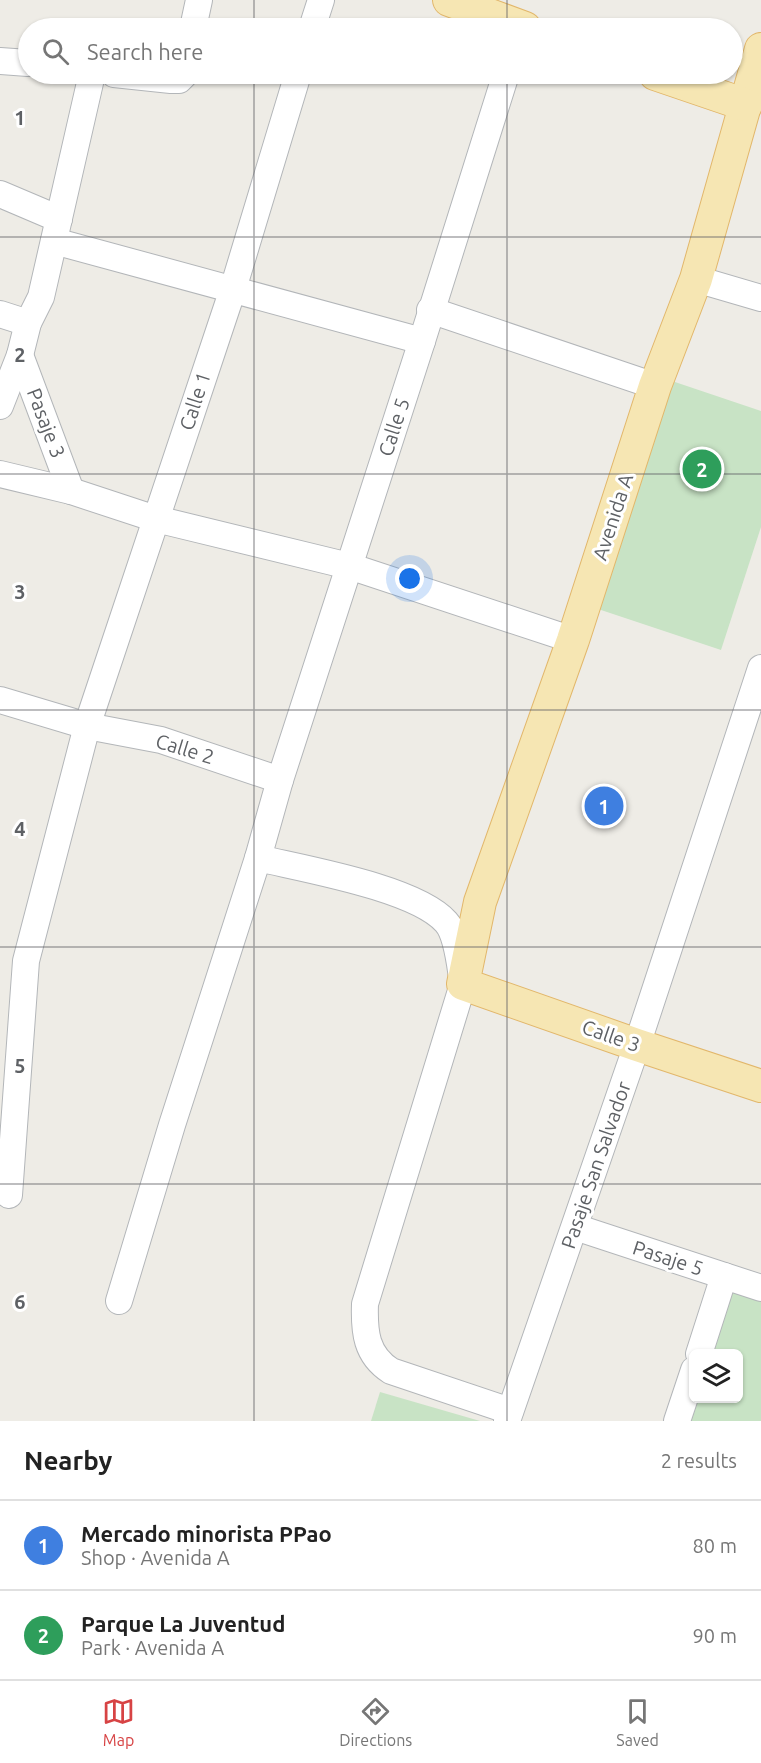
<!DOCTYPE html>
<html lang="en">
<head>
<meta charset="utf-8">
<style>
	body { margin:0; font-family:Ubuntu,sans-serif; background:#f6f6f6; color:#222 }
	.controls { position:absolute; right:18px; bottom:18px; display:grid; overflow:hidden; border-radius:9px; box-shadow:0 2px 4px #0004 }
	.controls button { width:54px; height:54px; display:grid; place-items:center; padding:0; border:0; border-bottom:2px solid #e0e0e0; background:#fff; color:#222; font:30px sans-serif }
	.you { position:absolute; left:410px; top:579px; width:21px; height:21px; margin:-15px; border:4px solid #fff; border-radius:50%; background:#1a73e8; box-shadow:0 0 0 9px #1a73e833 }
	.badge { display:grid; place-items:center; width:39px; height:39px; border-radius:50%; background:#d74344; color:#fff; font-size:20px; font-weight:700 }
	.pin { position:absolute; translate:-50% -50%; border:3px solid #fff; box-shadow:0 2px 6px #0006 }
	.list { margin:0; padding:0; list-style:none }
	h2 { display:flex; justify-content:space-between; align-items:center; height:78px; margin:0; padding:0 24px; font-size:26px }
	h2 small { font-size:20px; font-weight:400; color:#767676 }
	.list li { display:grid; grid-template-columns:39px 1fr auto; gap:18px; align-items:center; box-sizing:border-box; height:90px; padding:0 24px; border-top:2px solid #e0e0e0 }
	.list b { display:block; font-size:22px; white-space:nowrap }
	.list p { margin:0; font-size:20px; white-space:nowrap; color:#767676 }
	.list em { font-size:20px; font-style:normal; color:#767676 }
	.icon { flex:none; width:33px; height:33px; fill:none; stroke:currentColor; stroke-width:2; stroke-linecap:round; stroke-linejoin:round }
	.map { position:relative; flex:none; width:761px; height:1421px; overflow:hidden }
	.search { position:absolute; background:#fff; box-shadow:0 2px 4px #0004; left:18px; right:18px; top:18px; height:66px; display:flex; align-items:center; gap:15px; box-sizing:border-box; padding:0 21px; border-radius:33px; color:#767676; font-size:22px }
	.sheet { height:258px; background:#fff }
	nav { display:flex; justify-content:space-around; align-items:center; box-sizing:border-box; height:84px; border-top:2px solid #e0e0e0; background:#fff; font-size:16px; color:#767676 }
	nav a { display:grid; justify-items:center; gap:3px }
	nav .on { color:#d74344 }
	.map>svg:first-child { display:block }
	.green { fill:#c8e3c5 }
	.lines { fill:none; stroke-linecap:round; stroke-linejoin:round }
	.minor-casing { stroke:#b3b6b9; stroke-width:28 }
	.major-casing { stroke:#e2b76b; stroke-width:34 }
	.minor { stroke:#fff; stroke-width:26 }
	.major { stroke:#f6e6b3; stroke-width:32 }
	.grid { fill:none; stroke:#5e6165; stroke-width:1.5; stroke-opacity:0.55 }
	.labels { text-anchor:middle; stroke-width:6; stroke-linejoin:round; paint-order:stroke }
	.street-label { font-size:20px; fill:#5e6165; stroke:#fff }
	.grid-label { font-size:20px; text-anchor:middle; font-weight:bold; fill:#5e6165; stroke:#fff; stroke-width:6; stroke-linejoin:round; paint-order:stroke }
</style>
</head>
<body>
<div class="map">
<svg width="761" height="1421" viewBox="0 0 761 1421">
	<rect width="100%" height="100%" fill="#eeece6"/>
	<g class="green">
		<path d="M672 381 761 411V527L721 650 598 609Z"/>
		<path d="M731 1287 761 1297V1421H689L696 1399 738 1398V1354L710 1353Z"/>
		<path d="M380 1392 480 1421H371Z"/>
	</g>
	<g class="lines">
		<g class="minor-casing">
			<g id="minor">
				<path d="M193 28 199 0"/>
				<path d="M312 28 321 0"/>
				<path d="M0 61 28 63"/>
				<path d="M114 74 171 80H179L185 74"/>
				<path d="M506 74 422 341 280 780 258 858C304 869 416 888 446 922 458 935 460 967 463 984L365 1304C364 1332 366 1355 391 1371L510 1411"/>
				<path d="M0 194 59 219"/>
				<path d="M54 241 422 341"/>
				<path d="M696 279 761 298"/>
				<path d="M430 310 655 386"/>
				<path d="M0 314 28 323"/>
				<path d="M20 355 71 491"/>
				<path d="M0 406 20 355 28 323 41 297 92 74"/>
				<path d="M0 474 71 491 156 519 349 566 573 640"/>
				<path d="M0 700 87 726 161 740 280 780"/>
				<path d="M9 1195 26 961 87 726 233 289 298 74"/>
				<path d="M575 1227 761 1288"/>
				<path d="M119 1301 172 1125 258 858"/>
				<path d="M699 1354 724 1276"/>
				<path d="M507 1421 637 1045 761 668"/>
				<path d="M677 1421 694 1370"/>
			</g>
		</g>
		<g class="major-casing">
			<g id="major">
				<path d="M449 0 525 28"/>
				<path d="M761 49 696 279 655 386 573 640 480 902 463 984 637 1045 761 1086"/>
				<path d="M655 74 746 105"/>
			</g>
		</g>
		<use href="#minor" class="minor"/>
		<use href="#major" class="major"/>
	</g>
	<path class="grid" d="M254 0V28M507 0V28M254 74V1421M507 74V1421M0 237H761M0 474H761M0 710H761M0 947H761M0 1184H761"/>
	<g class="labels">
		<g class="street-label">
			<text transform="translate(195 401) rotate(-72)" y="7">Calle 1</text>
			<text transform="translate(46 423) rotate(69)" y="7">Pasaje 3</text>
			<text transform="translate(394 427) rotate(-72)" y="7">Calle 5</text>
			<text transform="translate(613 517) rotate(-72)" y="7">Avenida A</text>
			<text transform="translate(185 749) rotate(17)" y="7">Calle 2</text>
			<text transform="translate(611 1036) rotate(19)" y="7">Calle 3</text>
			<text transform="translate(596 1165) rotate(-71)" y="7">Pasaje San Salvador</text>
			<text transform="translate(668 1258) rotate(18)" y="7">Pasaje 5</text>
		</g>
	</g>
	<g class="grid-label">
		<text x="20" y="125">1</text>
		<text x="20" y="362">2</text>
		<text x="20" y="599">3</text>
		<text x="20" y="836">4</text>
		<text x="20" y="1073">5</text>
		<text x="20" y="1309">6</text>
	</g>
</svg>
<div class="controls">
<button><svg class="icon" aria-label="layers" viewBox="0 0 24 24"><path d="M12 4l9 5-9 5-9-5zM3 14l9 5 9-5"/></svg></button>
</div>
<div class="you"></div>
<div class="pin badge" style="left:604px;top:806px;background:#3f7fe0">1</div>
<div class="pin badge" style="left:702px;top:469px;background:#2e9e5b">2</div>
<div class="search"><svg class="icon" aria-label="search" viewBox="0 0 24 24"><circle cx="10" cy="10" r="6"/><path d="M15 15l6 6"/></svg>Search here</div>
</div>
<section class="sheet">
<h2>Nearby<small>2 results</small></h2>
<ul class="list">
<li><span class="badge" style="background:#3f7fe0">1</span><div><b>Mercado minorista PPao</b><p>Shop · Avenida A</p></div><em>80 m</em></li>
<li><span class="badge" style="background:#2e9e5b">2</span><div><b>Parque La Juventud</b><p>Park · Avenida A</p></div><em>90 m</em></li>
</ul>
</section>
<nav>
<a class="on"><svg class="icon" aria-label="map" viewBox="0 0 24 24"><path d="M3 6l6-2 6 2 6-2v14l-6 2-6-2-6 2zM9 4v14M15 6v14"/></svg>Map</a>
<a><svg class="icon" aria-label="directions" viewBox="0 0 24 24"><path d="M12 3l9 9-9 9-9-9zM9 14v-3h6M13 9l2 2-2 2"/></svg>Directions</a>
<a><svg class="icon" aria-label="saved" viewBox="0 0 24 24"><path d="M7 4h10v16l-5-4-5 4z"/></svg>Saved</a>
</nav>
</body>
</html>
